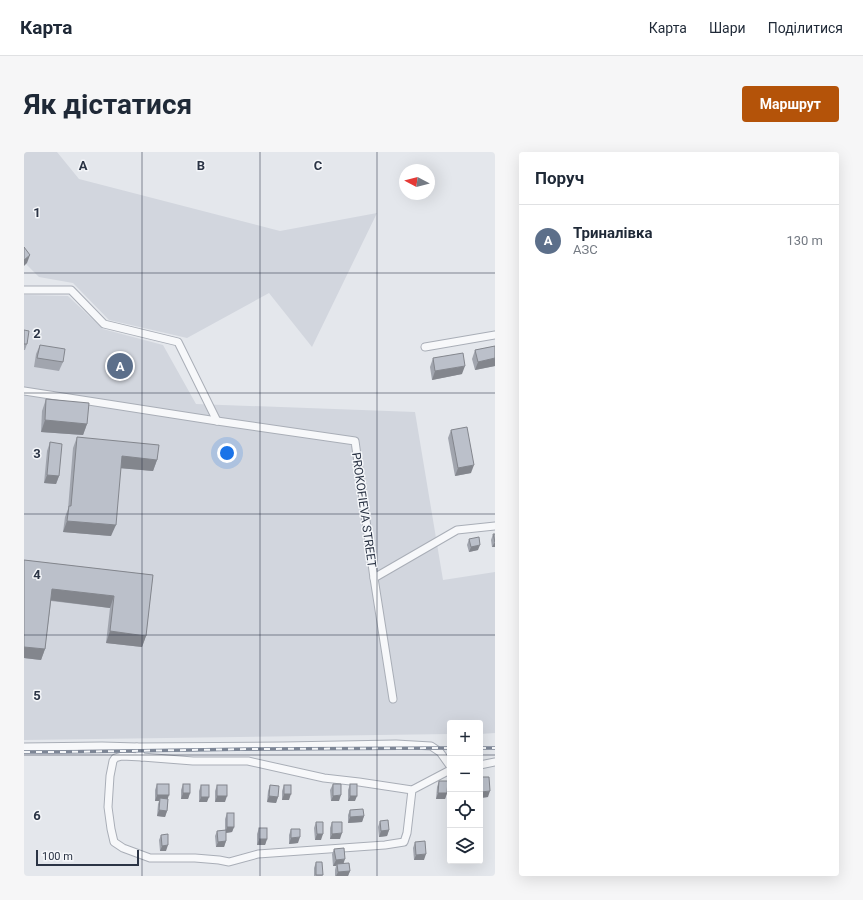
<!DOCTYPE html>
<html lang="uk">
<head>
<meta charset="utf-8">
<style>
	body { margin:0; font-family:Roboto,sans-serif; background:#f6f6f7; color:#1f2937 }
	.controls { position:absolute; right:12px; bottom:12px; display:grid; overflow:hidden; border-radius:4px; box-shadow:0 4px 16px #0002 }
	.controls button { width:36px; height:36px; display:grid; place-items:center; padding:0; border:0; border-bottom:1px solid #e0e1e3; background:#fff; color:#1f2937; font:20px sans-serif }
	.compass { position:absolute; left:375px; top:12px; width:36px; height:36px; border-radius:50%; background:#fff; box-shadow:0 4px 16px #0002; rotate:277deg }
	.scale { position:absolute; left:12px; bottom:10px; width:103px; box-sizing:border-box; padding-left:4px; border:2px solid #2b3445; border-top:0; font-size:11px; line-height:14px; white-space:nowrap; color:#2b3445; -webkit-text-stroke:3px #f4f6f9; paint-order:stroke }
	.you { position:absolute; left:203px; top:301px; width:14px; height:14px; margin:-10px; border:3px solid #fff; border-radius:50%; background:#1a73e8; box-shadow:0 0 0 6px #1a73e833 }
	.badge { display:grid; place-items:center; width:26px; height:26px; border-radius:50%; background:#b45309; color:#fff; font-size:13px; font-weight:700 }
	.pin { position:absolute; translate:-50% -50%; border:2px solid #fff; box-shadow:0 1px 4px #0006 }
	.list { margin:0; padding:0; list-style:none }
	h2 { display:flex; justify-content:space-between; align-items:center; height:52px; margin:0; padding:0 16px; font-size:17px }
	h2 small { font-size:13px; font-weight:400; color:#747a83 }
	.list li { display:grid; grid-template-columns:26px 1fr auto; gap:12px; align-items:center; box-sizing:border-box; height:72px; padding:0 16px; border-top:1px solid #e0e1e3 }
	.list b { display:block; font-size:15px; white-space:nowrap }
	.list p { margin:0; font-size:13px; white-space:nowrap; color:#747a83 }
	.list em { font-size:13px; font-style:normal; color:#747a83 }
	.icon { flex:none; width:22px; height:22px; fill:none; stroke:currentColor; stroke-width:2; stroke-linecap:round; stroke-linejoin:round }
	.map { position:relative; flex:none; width:471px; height:724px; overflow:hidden; border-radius:4px }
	header { display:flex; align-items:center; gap:24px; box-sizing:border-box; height:56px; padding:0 20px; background:#fff; border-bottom:1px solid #e0e1e3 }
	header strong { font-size:19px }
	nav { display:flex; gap:22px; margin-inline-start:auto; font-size:14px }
	.intro { display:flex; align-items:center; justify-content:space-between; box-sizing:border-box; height:96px; padding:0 24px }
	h1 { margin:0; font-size:28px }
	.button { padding:10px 18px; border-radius:4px; background:#b45309; color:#fff; font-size:14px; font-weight:700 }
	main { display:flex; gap:24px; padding:0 24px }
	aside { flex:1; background:#fff; border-radius:4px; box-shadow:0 4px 16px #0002 }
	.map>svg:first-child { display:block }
	.built { fill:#d2d6de }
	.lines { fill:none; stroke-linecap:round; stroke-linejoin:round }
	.street-casing { stroke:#a9aeb7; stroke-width:9 }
	.street { stroke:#f7f8fa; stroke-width:7 }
	.rail-casing { stroke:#7d8696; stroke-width:3.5 }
	.rail { stroke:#f4f6f9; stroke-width:2; stroke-dasharray:6; stroke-linecap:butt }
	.wall { fill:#a1a5ae }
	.shaded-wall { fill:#83868d }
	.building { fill:#bbc0ca; stroke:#83868d }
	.grid { fill:none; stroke:#2b3445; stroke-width:1; stroke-opacity:0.55 }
	.labels { text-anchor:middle; stroke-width:3; stroke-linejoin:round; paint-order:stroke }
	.street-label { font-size:12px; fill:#2b3445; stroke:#f4f6f9 }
	.grid-label { font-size:13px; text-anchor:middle; font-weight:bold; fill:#2b3445; stroke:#f4f6f9; stroke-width:3; stroke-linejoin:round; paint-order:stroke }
</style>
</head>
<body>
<header>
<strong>Карта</strong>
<nav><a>Карта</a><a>Шари</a><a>Поділитися</a></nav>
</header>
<div class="intro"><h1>Як дістатися</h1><a class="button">Маршрут</a></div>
<main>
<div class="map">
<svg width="471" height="724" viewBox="0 0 471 724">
	<rect width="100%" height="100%" fill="#e4e7ec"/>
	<g class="built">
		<path d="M0 0H33L55 27 256 79 353 61 288 195 245 141 163 186 85 168 49 131 15 125 0 110Z"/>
		<path d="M0 143 44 144 79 177 139 193 172 252 391 260 419 428 471 420V581L456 582V571H426V582L0 588Z"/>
	</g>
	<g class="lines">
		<g class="street-casing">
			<g id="street">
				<path d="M0 138H47L80 172 154 190 193 269"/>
				<path d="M401 195 471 183"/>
				<path d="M0 239 193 269 331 289 350 426 433 378 471 374"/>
				<path d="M350 426 369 547"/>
				<path d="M0 595 78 594 113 595 118 605"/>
				<path d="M113 595 260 594 372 592 407 594 416 600 426 614"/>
				<path d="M456 613 471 610"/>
				<path d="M388 638 383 681 380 690 361 693 234 702 205 710 195 708 171 706H126L99 696 90 690 87 677 84 655 86 624 89 609 91 606 98 604 118 605 169 609H224L300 626 335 630 388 638 426 618"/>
			</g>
		</g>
		<use href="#street" class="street"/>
		<g class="rail-casing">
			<g id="rail">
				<path d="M456 596H471"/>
				<path d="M0 600H36L229 597 426 596"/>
			</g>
		</g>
		<use href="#rail" class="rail"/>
	</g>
	<g class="wall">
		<path d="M0 178 3 192 1 198H0Z"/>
		<path d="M16 193 39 210 35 219 10 215 12 202Z"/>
		<path d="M471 194V214L451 218 448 207 451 198Z"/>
		<path d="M409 206 438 222 408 228 406 215Z"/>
		<path d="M22 247 63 272 59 283 17 280 18 259Z"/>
		<path d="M427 278 447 321 431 324 424 286Z"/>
		<path d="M53 285 133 308 129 319 97 316 87 384 39 380 41 365 44 357 49 296Z"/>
		<path d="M26 290 35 324 32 332 20 331 23 299Z"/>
		<path d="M469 382H471V395H468L467 388Z"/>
		<path d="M445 387 454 398 445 400 443 393Z"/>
		<path d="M0 408 129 423 122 484 118 495 82 491 86 456 27 449 21 497 17 508 0 506Z"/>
		<path d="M456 625 464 645 456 646Z"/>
		<path d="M415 629 423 641 421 647H412L413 635Z"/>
		<path d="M133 632 144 647 143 659 141 665 133 664 134 652 135 649H131V638Z"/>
		<path d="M159 632 166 641 164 647H157V638Z"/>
		<path d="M309 632 315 649H307L306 638Z"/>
		<path d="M326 632 331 649H324V638Z"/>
		<path d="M177 633 183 650H175V639Z"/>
		<path d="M193 633 201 650H191V639Z"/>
		<path d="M246 633 254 645 252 651 243 650 244 639Z"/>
		<path d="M260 633 265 648H258V639Z"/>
		<path d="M326 658 340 664 338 670 324 671V663Z"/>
		<path d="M203 661 210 675 208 680 202 681V689L200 695H192L191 684 193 679 201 678V667Z"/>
		<path d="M356 669 365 678 363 684 355 685 354 675Z"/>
		<path d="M292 670 297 688H291L290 676Z"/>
		<path d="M308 670 316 687H306V676Z"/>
		<path d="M235 676 243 687 241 693H233V682Z"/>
		<path d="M267 677 274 691 265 692V683Z"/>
		<path d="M137 683 142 699H136L135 688Z"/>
		<path d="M391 690 400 708H390L389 696Z"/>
		<path d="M310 697 320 712 326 719 324 724H311V718L312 714H309L308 702Z"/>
		<path d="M292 710 299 723 298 724H290V716Z"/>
	</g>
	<g class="shaded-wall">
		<path d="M6 103 3 111 0 114V108Z"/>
		<path d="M471 206V214L451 218 454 210Z"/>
		<path d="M441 214 438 222 408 228 411 219Z"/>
		<path d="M21 268 63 272 59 283 17 280Z"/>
		<path d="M98 304 133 308 129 319 94 316Z"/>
		<path d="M450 313 447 321 431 324 434 316Z"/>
		<path d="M23 323 35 324 32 332 20 331Z"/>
		<path d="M43 369 92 373 87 384 39 380Z"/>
		<path d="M471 389V395H468L471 390Z"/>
		<path d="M456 393 454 398 445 400 447 395Z"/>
		<path d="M28 437 90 444 86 456 24 448Z"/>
		<path d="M86 479 122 484 118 495 82 491Z"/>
		<path d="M0 495 21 497 17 508 0 506Z"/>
		<path d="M466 639 464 645 456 646V643L457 640Z"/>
		<path d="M159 641H166L164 647H157Z"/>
		<path d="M414 641H423L421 647H412Z"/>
		<path d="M260 642H267L265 648H258Z"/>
		<path d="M133 643H145L143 649 136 646 135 649H131Z"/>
		<path d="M317 643 315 649H307L309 644Z"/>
		<path d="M193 644H203L201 650H191Z"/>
		<path d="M245 644 254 645 252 651 243 650Z"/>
		<path d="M326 644H333L331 649H324Z"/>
		<path d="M177 645H185L183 650H175Z"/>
		<path d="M135 658 143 659 141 665 133 664Z"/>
		<path d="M340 664 338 670 324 671 326 665Z"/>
		<path d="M203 675H210L208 680 201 681Z"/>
		<path d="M365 678 363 684 355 685 357 679Z"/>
		<path d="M318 681 316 687H306L308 682Z"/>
		<path d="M293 682H299L297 688H291Z"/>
		<path d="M276 685 274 691 265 692 267 686Z"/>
		<path d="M235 687H243L241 693H233Z"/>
		<path d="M202 689 200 695H192L194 690Z"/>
		<path d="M144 693 142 699H136L138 694Z"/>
		<path d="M402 702 400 708H390L392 703Z"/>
		<path d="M321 707 319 713 313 712 312 714H309L312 708Z"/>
		<path d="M326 719 324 724H312L314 720Z"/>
	</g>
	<g class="building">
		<path d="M0 95 6 103 0 108Z"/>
		<path d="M0 178 5 179 3 192H0Z"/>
		<path d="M16 193 41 197 39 210 13 206Z"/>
		<path d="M471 194V206L454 210 451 198Z"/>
		<path d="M439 201 441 214 411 219 409 206Z"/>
		<path d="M22 247 65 251 63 272 21 268Z"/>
		<path d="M443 275 450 313 434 316 427 278Z"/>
		<path d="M53 285 135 293 133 308 98 304 92 373 43 369 45 354H47Z"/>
		<path d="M26 290 38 292 35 324 23 323Z"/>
		<path d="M469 382H471V390Z"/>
		<path d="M455 385 456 393 447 395 445 387Z"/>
		<path d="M0 408 129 423 122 484 86 479 90 444 28 437 21 497 0 495Z"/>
		<path d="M456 625H465L466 639 457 640Z"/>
		<path d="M415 629H424L423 641H414Z"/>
		<rect x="133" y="632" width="12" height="11"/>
		<rect x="159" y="632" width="7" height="9"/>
		<path d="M309 632H317V643L309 644Z"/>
		<rect x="326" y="632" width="7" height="12"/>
		<rect x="177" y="633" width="8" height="12"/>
		<rect x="193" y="633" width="10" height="11"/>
		<path d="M246 633 255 634 254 645 245 644Z"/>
		<rect x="260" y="633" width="7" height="9"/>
		<path d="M136 646 144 647 143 659 135 658Z"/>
		<path d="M339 657 340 664 326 665V658Z"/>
		<rect x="203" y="661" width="7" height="14"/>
		<path d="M364 668 365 678 357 679 356 669Z"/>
		<path d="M292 670H299V682H293Z"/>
		<path d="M308 670H318V681L308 682Z"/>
		<rect x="235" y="676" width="8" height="11"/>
		<path d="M267 677H276V685L267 686Z"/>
		<path d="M202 678V689L194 690 193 679Z"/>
		<path d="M144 682V693L138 694 137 683Z"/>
		<path d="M401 689 402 702 392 703 391 690Z"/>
		<path d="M320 696 321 707 312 708 310 697Z"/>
		<path d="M292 710H298L299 723H292Z"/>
		<path d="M325 711 326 719 314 720 313 712Z"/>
	</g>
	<path class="grid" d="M118 0V724M236 0V724M353 0V724M0 121H471M0 241H471M0 362H471M0 483H471M0 603H426M456 603H471"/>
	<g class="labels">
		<g class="street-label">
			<text transform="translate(340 358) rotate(82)" y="4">PROKOFIEVA STREET</text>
		</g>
	</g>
	<g class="grid-label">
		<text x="59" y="18">A</text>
		<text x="177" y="18">B</text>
		<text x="294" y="18">C</text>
		<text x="13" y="65">1</text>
		<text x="13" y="186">2</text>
		<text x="13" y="306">3</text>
		<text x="13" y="427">4</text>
		<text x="13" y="548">5</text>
		<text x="13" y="668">6</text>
	</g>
</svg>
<div class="controls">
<button>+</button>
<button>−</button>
<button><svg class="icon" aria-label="locate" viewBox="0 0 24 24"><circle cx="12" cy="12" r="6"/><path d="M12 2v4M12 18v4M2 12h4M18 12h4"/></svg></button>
<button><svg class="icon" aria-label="layers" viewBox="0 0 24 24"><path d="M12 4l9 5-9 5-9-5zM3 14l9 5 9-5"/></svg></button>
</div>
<svg class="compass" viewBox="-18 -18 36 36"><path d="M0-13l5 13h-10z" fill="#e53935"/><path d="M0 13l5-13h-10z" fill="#747a83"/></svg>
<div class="scale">100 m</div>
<div class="you"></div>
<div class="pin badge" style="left:96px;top:214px;background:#5c6f8a">A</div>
</div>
<aside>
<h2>Поруч<small></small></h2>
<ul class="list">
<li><span class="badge" style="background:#5c6f8a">A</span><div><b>Триналівка</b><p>АЗС</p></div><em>130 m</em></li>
</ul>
</aside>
</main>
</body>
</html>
